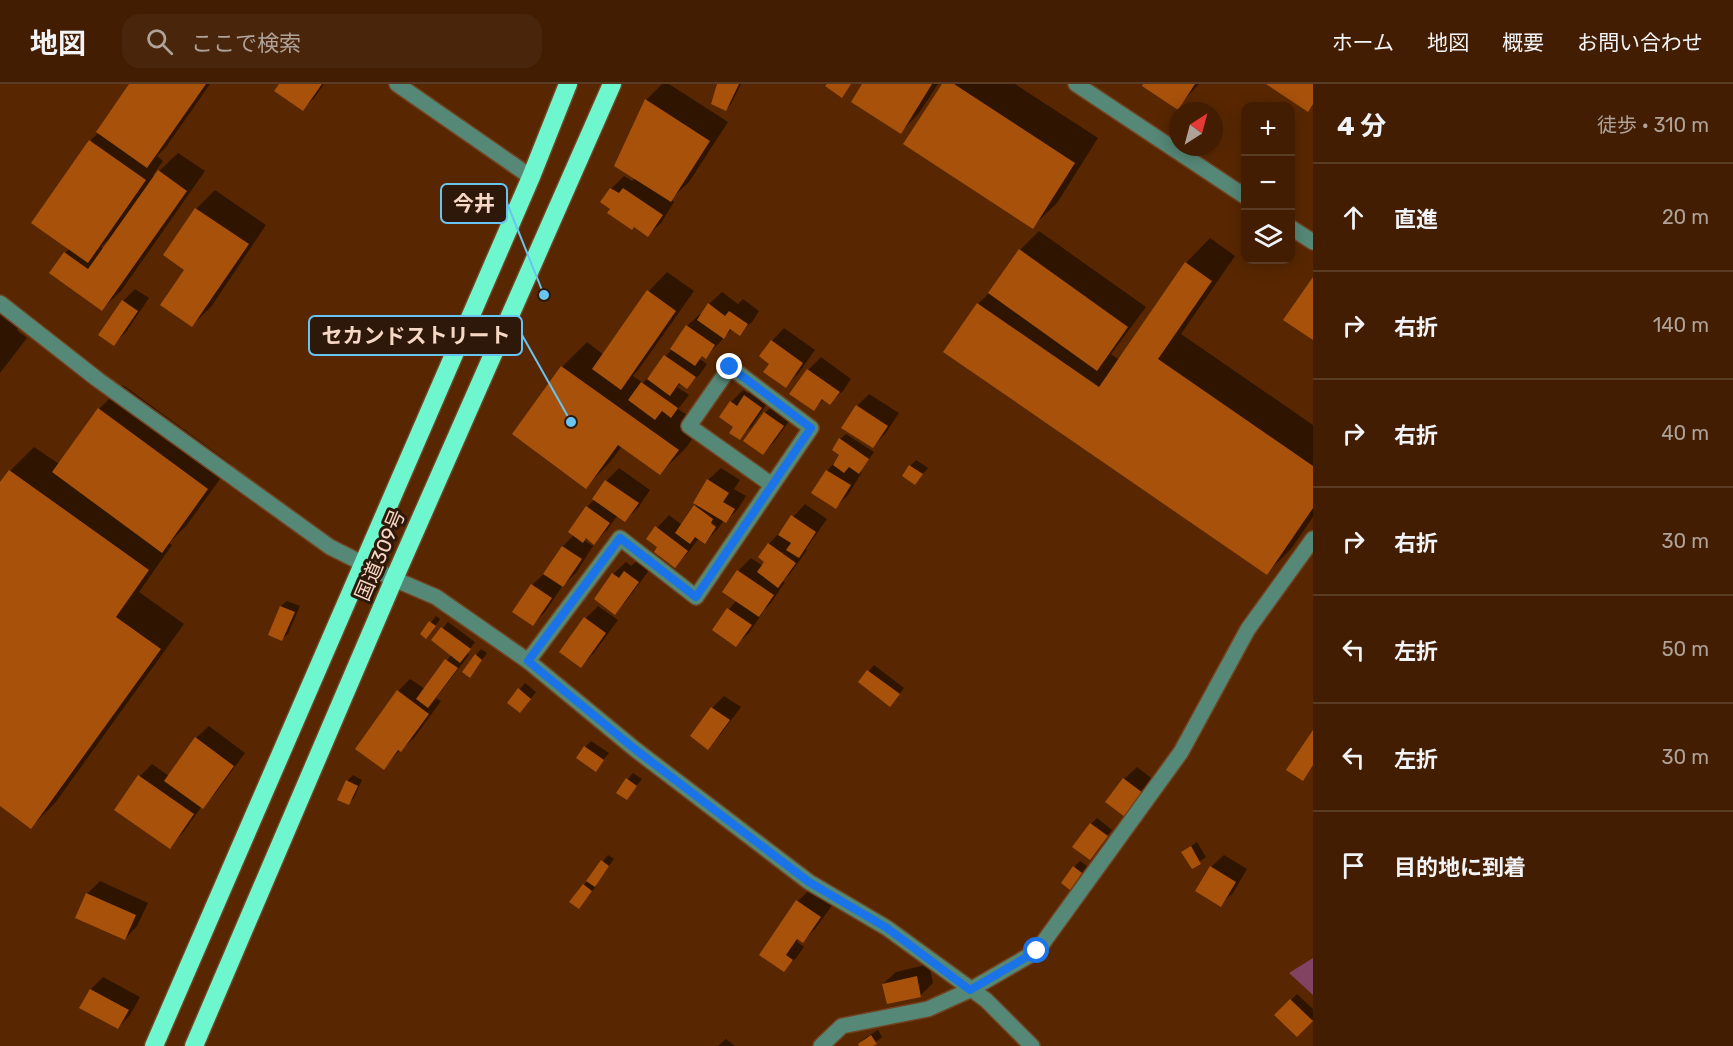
<!DOCTYPE html>
<html lang="ja">
<head>
<meta charset="utf-8">
<style>
	body { margin:0; font-family:Rubik,"Noto Sans JP",sans-serif; background:#49260b; color:#f1f3f6 }
	.controls { position:absolute; right:18px; top:18px; display:grid; overflow:hidden; border-radius:12px; box-shadow:0 3px 15px #0003 }
	.controls button { width:54px; height:54px; display:grid; place-items:center; padding:0; border:0; border-bottom:2px solid #5a3b23; background:#421d01; color:#f1f3f6; font:30px sans-serif }
	.compass { position:absolute; left:1169px; top:18px; width:54px; height:54px; border-radius:50%; background:#421d01; box-shadow:0 3px 15px #0003; rotate:36deg }
	.stop { position:absolute; width:18px; height:18px; margin:-14px; border:4px solid #1a73e8; border-radius:50%; background:#fff }
	.stop.end { background:#1a73e8; border-color:#fff; box-shadow:0 2px 6px #0008 }
	.list { margin:0; padding:0; list-style:none }
	h2 { display:flex; justify-content:space-between; align-items:center; height:78px; margin:0; padding:0 24px; font-size:26px }
	h2 small { font-size:20px; font-weight:400; color:#aea299 }
	.list li { display:grid; grid-template-columns:39px 1fr auto; gap:18px; align-items:center; box-sizing:border-box; height:108px; padding:0 24px; border-top:2px solid #5a3b23 }
	.list b { display:block; font-size:22px; white-space:nowrap }
	.list em { font-size:20px; font-style:normal; color:#aea299 }
	.icon { flex:none; width:33px; height:33px; fill:none; stroke:currentColor; stroke-width:2; stroke-linecap:round; stroke-linejoin:round }
	.map { position:relative; flex:none; width:1313px; height:962px; overflow:hidden }
	header { display:flex; align-items:center; gap:36px; box-sizing:border-box; height:84px; padding:0 30px; background:#421d01; border-bottom:2px solid #5a3b23 }
	header strong { font-size:28px }
	nav { display:flex; gap:33px; margin-inline-start:auto; font-size:21px }
	.search { width:420px; height:54px; background:#49260b; display:flex; align-items:center; gap:15px; box-sizing:border-box; padding:0 21px; border-radius:18px; color:#aea299; font-size:22px }
	main { display:flex }
	aside { flex:1; background:#421d01 }
	.map>svg:first-child { display:block }
	.green { fill:#814361 }
	.shadow { fill:#0007; fill-rule:evenodd }
	.building { fill:#a7510b }
	.lines { fill:none; stroke-linecap:round; stroke-linejoin:round }
	.minor-casing { stroke:#714320; stroke-width:18 }
	.highway-casing { stroke:#714320; stroke-width:21 }
	.minor { stroke:#568877; stroke-width:15 }
	.highway { stroke:#6ef7cf; stroke-width:18 }
	.route { stroke:#1a73e8; stroke-width:8 }
	.labels { text-anchor:middle; stroke-width:6; stroke-linejoin:round; paint-order:stroke }
	.street-label { font-size:20px; fill:#f7d7c5; stroke:#2e180a }
	.leader { fill:none; stroke:#68c4f0; stroke-width:2 }
	.callout-dot { fill:#68c4f0; stroke:#2e180a; stroke-width:2 }
	.callout { fill:#2e180a; stroke:#68c4f0; stroke-width:2 }
	.callout-label { font-size:21px; text-anchor:middle; font-weight:bold; fill:#f7d7c5 }
</style>
</head>
<body>
<header>
<strong>地図</strong>
<div class="search"><svg class="icon" aria-label="search" viewBox="0 0 24 24"><circle cx="10" cy="10" r="6"/><path d="M15 15l6 6"/></svg>ここで検索</div>
<nav><a>ホーム</a><a>地図</a><a>概要</a><a>お問い合わせ</a></nav>
</header>
<main>
<div class="map">
<svg width="1313" height="962" viewBox="0 0 1313 962">
	<rect width="100%" height="100%" fill="#582701"/>
	<path class="green" d="M1313 874V911L1289 889Z"/>
	<g class="shadow">
		<path d="M131 0H210L166 63 157 72 163 77 153 91 154 92 178 69 205 87 121 207 102 225 65 169 70 164 90 57 98 49ZM109 155 104 165 101 163Z"/>
		<path d="M281 0H324L315 13 303 25Z"/>
		<path d="M662 0H669L728 38 689 98 671 115 674 118 661 139 648 151 602 118 611 105 624 92 632 97 635 94 616 82 646 16Z"/>
		<path d="M719 0H741L731 20 725 26Z"/>
		<path d="M864 0H938L919 29 901 48Z"/>
		<path d="M944 0H1015L1098 54 1057 119 1032 143Z"/>
		<path d="M1145 0H1199L1177 24Z"/>
		<path d="M215 106 266 141 211 223 192 241 196 125Z"/>
		<path d="M1039 147 1146 223 1111 270 1119 276 1186 179 1210 154 1235 172 1181 250 1313 341V433L1291 465 1267 489 978 220 989 209 1020 166Z"/>
		<path d="M667 188 694 207 639 285 633 292 643 299 672 265 687 242 700 230 702 231 709 220 722 208 738 220 743 215 759 227 752 238 739 250 732 245 706 273 703 271 700 275 707 280 700 290 687 303 681 299 677 303 689 311 678 325 702 341 685 365 660 389 622 362 610 378 586 403 514 350 562 283 587 258 604 271 649 207Z"/>
		<path d="M135 205 149 214 126 248 114 260 123 217Z"/>
		<path d="M0 213 27 233 17 246 27 254 0 289Z"/>
		<path d="M784 244 815 266 798 290 786 302 771 279 772 257Z"/>
		<path d="M821 273 851 295 843 307 830 319 824 315 814 325 791 309 808 286Z"/>
		<path d="M758 300 773 311 752 342 739 354 735 343 731 318 743 306 748 309Z"/>
		<path d="M123 301 231 380 186 442 169 459 172 461 139 508 184 540 55 719 31 743 0 721V401L10 387 34 363 59 380 99 325Z"/>
		<path d="M869 310 899 329 885 350 873 362 857 322Z"/>
		<path d="M778 316 795 329 775 357 763 370 745 357 765 329Z"/>
		<path d="M846 350 874 368 860 387 862 388 848 411 836 423 827 387 842 370 840 355Z"/>
		<path d="M916 376 928 384 915 399 910 382Z"/>
		<path d="M619 384 650 406 638 424 625 436 618 431 607 446 594 459 587 453 584 456 593 462 576 489 563 501 545 528 533 540 532 501 545 489 563 462 574 451 570 448 587 423 595 415 594 414 606 397Z"/>
		<path d="M721 384 740 396 734 405 746 412 738 425 726 437 724 436 717 446 705 458 699 454 687 470 675 482 659 463 648 454 669 431 682 441 697 420 708 396Z"/>
		<path d="M805 420 827 435 806 465 807 466 790 490 783 497 785 498 771 519 762 528H763L749 549 736 561 714 545 729 525 737 516 724 507 739 486 751 474 763 482 769 460Z"/>
		<path d="M638 476 650 485 627 516 615 529 613 490 626 478 631 482Z"/>
		<path d="M287 517 300 522 288 550 282 555 270 550 281 522Z"/>
		<path d="M598 522 618 536 593 570 581 582 586 534Z"/>
		<path d="M436 532 440 535 432 547 422 550Z"/>
		<path d="M448 538 475 558 467 569 469 571 436 614 441 617 414 654 401 666H400L384 684 398 607 410 595 425 605 452 570 433 556Z"/>
		<path d="M481 565 487 569 475 586 476 571Z"/>
		<path d="M874 581 904 604 896 615 860 598Z"/>
		<path d="M525 599 536 608 526 621 509 618Z"/>
		<path d="M724 612 741 623 720 651 708 664 712 624Z"/>
		<path d="M209 642 245 669 215 710 202 722 182 750 169 763 140 692 152 680 169 692 196 654Z"/>
		<path d="M591 657 609 669 595 686 585 663Z"/>
		<path d="M1137 683 1154 696 1137 718 1124 695Z"/>
		<path d="M633 689 642 695 627 714 628 695Z"/>
		<path d="M353 691 362 696 354 714 349 719 347 697Z"/>
		<path d="M1097 734 1112 746 1095 768 1091 740Z"/>
		<path d="M1197 758 1206 773 1192 783 1183 768Z"/>
		<path d="M608 771 614 775 596 800 597 801 579 824 584 801Z"/>
		<path d="M1224 771 1247 785 1233 809 1220 821 1211 783Z"/>
		<path d="M1080 777 1087 782 1075 798 1074 783Z"/>
		<path d="M100 797 148 819 137 842 125 855 87 810Z"/>
		<path d="M810 805 833 820 815 845 803 857 799 855 797 858 804 863 796 874 784 886 761 871 798 817Z"/>
		<path d="M929 880 933 899 921 911 888 919 883 900 896 888Z"/>
		<path d="M103 893 140 913 130 931 118 944 81 924 91 905Z"/>
		<path d="M1297 910 1313 925V935L1297 951 1277 931Z"/>
		<path d="M878 946 882 953 876 958 871 962H861L860 960 865 954Z"/>
		<path d="M726 955 735 962H718Z"/>
	</g>
	<g class="building">
		<path d="M129 0H206L147 84 96 48Z"/>
		<path d="M279 0H322L303 27 274 7Z"/>
		<path d="M717 0H739L726 27 711 20Z"/>
		<path d="M827 0H851L842 14 825 2Z"/>
		<path d="M862 0H932L901 50 851 18Z"/>
		<path d="M942 0H954L1075 79 1033 145 903 60Z"/>
		<path d="M1143 0H1195L1178 26 1142 2Z"/>
		<path d="M1266 0H1313V20L1308 28Z"/>
		<path d="M645 15 710 57 671 118 614 82Z"/>
		<path d="M89 56 146 96 88 179 31 139Z"/>
		<path d="M158 86 187 107 102 227 49 189 64 168 88 185Z"/>
		<path d="M610 104 619 109 623 104 663 131 648 153 634 143 632 146 607 129 610 125 600 118Z"/>
		<path d="M195 124 249 160 192 243 160 221 184 186 163 171Z"/>
		<path d="M1019 165 1128 243 1097 287 988 209Z"/>
		<path d="M1185 178 1212 197 1158 275 1313 382V424L1267 491 943 268 977 219 1099 303Z"/>
		<path d="M1313 193V256L1283 236Z"/>
		<path d="M647 206 676 227 621 306 592 285Z"/>
		<path d="M122 216 138 227 114 262 98 251Z"/>
		<path d="M708 219 725 232 729 227 748 240 740 252 730 245 724 255 697 236Z"/>
		<path d="M686 241 715 261 706 275 702 272 695 282 670 265Z"/>
		<path d="M771 256 803 279 786 304 763 288 769 280 759 272Z"/>
		<path d="M664 271 696 293 687 305 679 299 670 312 647 295Z"/>
		<path d="M561 282 679 366 660 391 618 361 586 405 512 350Z"/>
		<path d="M807 285 840 308 830 321 822 315 814 327 789 310Z"/>
		<path d="M641 298 678 324 671 334 662 327 655 336 628 316Z"/>
		<path d="M744 311 762 324 740 356 729 349 733 343 719 333 730 317 737 322Z"/>
		<path d="M856 321 888 342 873 364 841 344Z"/>
		<path d="M98 324 208 405 162 469 52 388Z"/>
		<path d="M764 328 784 342 763 371 743 357Z"/>
		<path d="M839 354 869 375 859 390 849 383 844 389 833 381 839 371 832 366Z"/>
		<path d="M909 381 923 390 915 401 902 392Z"/>
		<path d="M9 386 149 486 116 533 161 565 31 745 0 722V398Z"/>
		<path d="M826 386 851 401 836 425 811 409Z"/>
		<path d="M707 395 729 409 723 418 735 425 726 439 693 419Z"/>
		<path d="M605 396 639 419 625 438 592 415Z"/>
		<path d="M694 421 713 435 711 439 716 443 705 460 695 453 690 460 675 449Z"/>
		<path d="M586 422 610 439 594 461 586 454 583 459 568 448Z"/>
		<path d="M791 431 816 448 799 474 786 466 791 459 778 451Z"/>
		<path d="M655 442 688 467 675 484 654 468 657 463 646 455Z"/>
		<path d="M768 459 796 479 778 504 757 488 764 478 758 473Z"/>
		<path d="M562 462 582 475 563 503 543 490Z"/>
		<path d="M737 486 774 511 759 533 722 508Z"/>
		<path d="M624 487 639 498 615 531 594 515 612 489 619 494Z"/>
		<path d="M531 500 552 514 533 542 512 528Z"/>
		<path d="M280 522 295 528 282 557 268 551Z"/>
		<path d="M727 524 752 541 736 563 712 546Z"/>
		<path d="M584 533 606 549 581 584 559 568Z"/>
		<path d="M429 537 436 542 426 555 420 550Z"/>
		<path d="M441 543 471 565 460 579 431 556Z"/>
		<path d="M475 570 482 576 470 594 462 588Z"/>
		<path d="M445 575 458 584 428 624 416 615Z"/>
		<path d="M867 586 900 610 890 623 858 598Z"/>
		<path d="M518 604 531 615 520 629 507 619Z"/>
		<path d="M397 606 429 630 401 668 398 666 384 686 355 665Z"/>
		<path d="M711 623 730 636 708 666 690 652Z"/>
		<path d="M1313 646V681L1303 697 1286 686Z"/>
		<path d="M195 653 234 682 203 725 164 697Z"/>
		<path d="M584 662 604 676 596 688 576 674Z"/>
		<path d="M138 691 194 730 170 765 114 726Z"/>
		<path d="M626 694 637 702 627 716 616 709Z"/>
		<path d="M1123 694 1143 709 1125 733 1105 718Z"/>
		<path d="M346 696 358 702 349 721 337 716Z"/>
		<path d="M1090 739 1108 752 1090 776 1072 763Z"/>
		<path d="M1191 762 1201 780 1192 785 1181 768Z"/>
		<path d="M601 776 609 782 595 803 586 797Z"/>
		<path d="M1073 782 1082 789 1070 806 1061 799Z"/>
		<path d="M1210 782 1236 798 1221 823 1195 807Z"/>
		<path d="M583 800 592 807 579 825 569 818Z"/>
		<path d="M86 809 136 831 125 856 75 834Z"/>
		<path d="M796 816 821 833 803 859 797 855 786 871 793 876 784 888 759 871Z"/>
		<path d="M917 892 921 913 887 920 882 900Z"/>
		<path d="M90 905 129 926 118 945 79 924Z"/>
		<path d="M1290 915 1313 937 1297 953 1274 931Z"/>
		<path d="M871 951 877 960 873 962H859L858 960Z"/>
	</g>
	<g class="lines">
		<g class="minor-casing">
			<g id="minor">
				<path d="M397 0 531 93"/>
				<path d="M1076 0 1246 113"/>
				<path d="M1290 143 1313 158"/>
				<path d="M0 219 97 295 330 463 394 495 436 513 528 577 636 666 809 798 887 844 986 916 1032 962"/>
				<path d="M528 577 620 454 696 513 811 344 730 283 689 342 772 401"/>
				<path d="M821 962 842 942 928 925 970 906 1037 867 1181 668 1248 545 1313 455"/>
			</g>
		</g>
		<g class="highway-casing">
			<g id="highway">
				<path d="M154 962 531 93 568 0"/>
				<path d="M194 962 394 495 612 0"/>
			</g>
		</g>
		<use href="#minor" class="minor"/>
		<use href="#highway" class="highway"/>
	</g>
	<g class="lines">
		<path class="route" d="M730 283 811 344 696 513 620 454 528 577 636 666 809 798 887 844 970 906 1037 867"/>
	</g>
	<g class="labels">
		<g class="street-label">
			<text transform="translate(380 471) rotate(-67)" y="7">国道309号</text>
		</g>
	</g>
	<path class="leader" d="M544 211L507 119M571 338L522 251"/>
	<g class="callout-dot">
		<circle cx="544" cy="211" r="6"/>
		<circle cx="571" cy="338" r="6"/>
	</g>
	<g class="callout">
		<rect x="441" y="100" width="66" height="39" rx="6"/>
		<rect x="309" y="232" width="213" height="39" rx="6"/>
	</g>
	<g class="callout-label">
		<text x="474" y="127">今井</text>
		<text x="416" y="259">セカンドストリート</text>
	</g>
</svg>
<div class="controls">
<button>+</button>
<button>−</button>
<button><svg class="icon" aria-label="layers" viewBox="0 0 24 24"><path d="M12 4l9 5-9 5-9-5zM3 14l9 5 9-5"/></svg></button>
</div>
<svg class="compass" viewBox="-18 -18 36 36"><path d="M0-13l5 13h-10z" fill="#e53935"/><path d="M0 13l5-13h-10z" fill="#aea299"/></svg>
<div class="stop" style="left:1037px;top:867px"></div>
<div class="stop end" style="left:730px;top:283px"></div>
</div>
<aside>
<h2>4 分<small>徒歩 · 310 m</small></h2>
<ul class="list">
<li><svg class="icon" aria-label="ahead" viewBox="0 0 24 24"><path d="M12 20V5M6 11l6-6 6 6"/></svg><div><b>直進</b></div><em>20 m</em></li>
<li><svg class="icon" aria-label="right" viewBox="0 0 24 24"><path d="M7 20v-9h11M14 6l5 5-5 5"/></svg><div><b>右折</b></div><em>140 m</em></li>
<li><svg class="icon" aria-label="right" viewBox="0 0 24 24"><path d="M7 20v-9h11M14 6l5 5-5 5"/></svg><div><b>右折</b></div><em>40 m</em></li>
<li><svg class="icon" aria-label="right" viewBox="0 0 24 24"><path d="M7 20v-9h11M14 6l5 5-5 5"/></svg><div><b>右折</b></div><em>30 m</em></li>
<li><svg class="icon" aria-label="left" viewBox="0 0 24 24"><path d="M17 20v-9H6M10 6l-5 5 5 5"/></svg><div><b>左折</b></div><em>50 m</em></li>
<li><svg class="icon" aria-label="left" viewBox="0 0 24 24"><path d="M17 20v-9H6M10 6l-5 5 5 5"/></svg><div><b>左折</b></div><em>30 m</em></li>
<li><svg class="icon" aria-label="arrive" viewBox="0 0 24 24"><path d="M6 21V4h12l-3 4 3 4H6"/></svg><div><b>目的地に到着</b></div></li>
</ul>
</aside>
</main>
</body>
</html>
